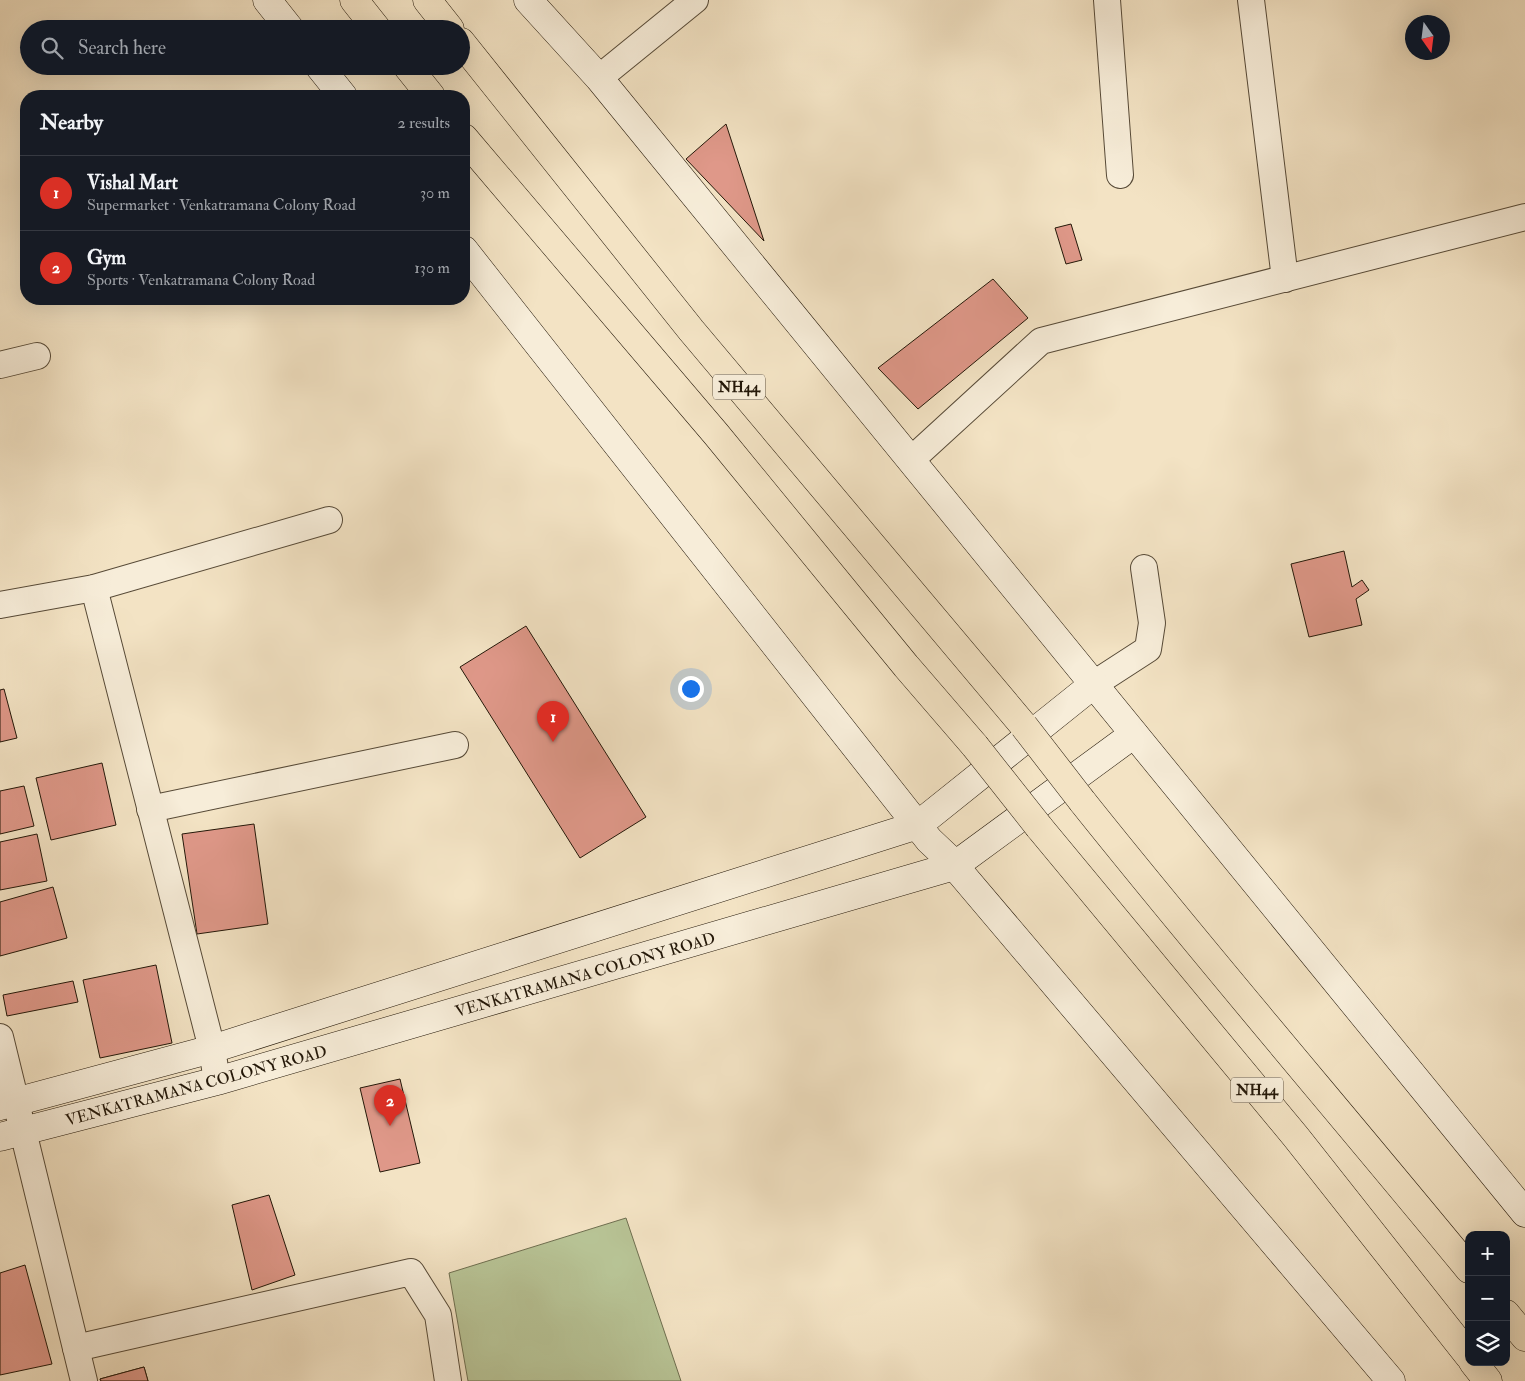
<!DOCTYPE html>
<html lang="en">
<head>
<meta charset="utf-8">
<style>
	body { margin:0; font-family:"IM FELL Double Pica",serif; background:#242831; color:#f1f3f6 }
	.controls { position:absolute; right:15px; bottom:15px; display:grid; overflow:hidden; border-radius:10px; box-shadow:0 5px 20px #0002 }
	.controls button { width:45px; height:45px; display:grid; place-items:center; padding:0; border:0; border-bottom:1px solid #363941; background:#171b24; color:#f1f3f6; font:25px sans-serif }
	.compass { position:absolute; left:1405px; top:15px; width:45px; height:45px; border-radius:50%; background:#171b24; box-shadow:0 5px 20px #0002; rotate:166deg }
	.you { position:absolute; left:690px; top:688px; width:18px; height:18px; margin:-12px; border:4px solid #fff; border-radius:50%; background:#1a73e8; box-shadow:0 0 0 8px #1a73e833 }
	.badge { display:grid; place-items:center; width:32px; height:32px; border-radius:50%; background:#d93025; color:#fff; font-size:16px; font-weight:700 }
	.pin { position:absolute; translate:-50% -41px; filter:drop-shadow(0 1px 2px #0008) }
	.pin::after { content:''; position:absolute; top:26px; width:18px; height:15px; background:inherit; clip-path:polygon(0 0,100% 0,50% 100%) }
	.list { margin:0; padding:0; list-style:none }
	h2 { display:flex; justify-content:space-between; align-items:center; height:65px; margin:0; padding:0 20px; font-size:21px }
	h2 small { font-size:16px; font-weight:400; color:#9ea1a6 }
	.list li { display:grid; grid-template-columns:32px 1fr auto; gap:15px; align-items:center; box-sizing:border-box; height:75px; padding:0 20px; border-top:1px solid #363941 }
	.list b { display:block; font-size:19px; white-space:nowrap }
	.list p { margin:0; font-size:16px; white-space:nowrap; color:#9ea1a6 }
	.list em { font-size:16px; font-style:normal; color:#9ea1a6 }
	.icon { flex:none; width:28px; height:28px; fill:none; stroke:currentColor; stroke-width:2; stroke-linecap:round; stroke-linejoin:round }
	.map { position:relative; flex:none; width:1525px; height:1381px; overflow:hidden }
	.search { position:absolute; background:#171b24; box-shadow:0 5px 20px #0002; left:20px; top:20px; width:450px; height:55px; display:flex; align-items:center; gap:12px; box-sizing:border-box; padding:0 18px; border-radius:28px; color:#9ea1a6; font-size:19px }
	.panel { position:absolute; background:#171b24; box-shadow:0 5px 20px #0002; left:20px; top:90px; width:450px; height:215px; border-radius:20px }
	.map>svg:first-child { display:block }
	.green { fill:#b8c496; stroke:#6e6e4f }
	.building { fill:#df9889; stroke:#231708 }
	.lines { fill:none; stroke-linecap:round; stroke-linejoin:round }
	.street-casing { stroke:#574a37; stroke-width:28 }
	.secondary-casing { stroke:#231708; stroke-width:29 }
	.highway-casing { stroke:#231708; stroke-width:29 }
	.street { stroke:#f7edd9; stroke-width:26 }
	.secondary { stroke:#f7edd9; stroke-width:28 }
	.highway { stroke:#f3e3c4; stroke-width:28 }
	.highway-bridge-casing { stroke:#231708; stroke-width:29; stroke-linecap:butt }
	.highway-bridge { stroke:#f3e3c4; stroke-width:28 }
	.labels { text-anchor:middle; stroke-width:4; stroke-linejoin:round; paint-order:stroke }
	.shield { fill:#f7edd9; stroke:#635747; stroke-width:1 }
	.shield-label { font-size:15px; font-weight:bold; fill:#231708 }
	.street-label { font-size:16px; fill:#231708; stroke:#f7edd9 }
</style>
</head>
<body>
<div class="map">
<svg width="1525" height="1381" viewBox="0 0 1525 1381">
	<rect width="100%" height="100%" fill="#f3e3c4"/>
	<filter id="stains"><feTurbulence type="fractalNoise" baseFrequency=".004" numOctaves="4"/><feColorMatrix values="0 0 0 0 .2 0 0 0 0 .09 0 0 0 0 .02 0 0 0 .5 -.17"/></filter>
	<radialGradient id="worn" r=".72"><stop offset=".6" stop-color="#630" stop-opacity="0"/><stop offset="1" stop-color="#630" stop-opacity=".3"/></radialGradient>
	<path class="green" d="M626 1218 681 1381H468L449 1273Z"/>
	<g class="building">
		<path d="M726 124 764 241 686 159Z"/>
		<path d="M1071 224 1082 260 1066 264 1055 228Z"/>
		<path d="M993 279 1028 318 918 409 878 368Z"/>
		<path d="M1344 551 1352 587 1362 580 1369 590 1356 599 1362 625 1309 637 1291 564Z"/>
		<path d="M526 626 646 817 580 858 460 667Z"/>
		<path d="M4 689 17 738 0 742V690Z"/>
		<path d="M102 763 116 825 51 840 36 778Z"/>
		<path d="M24 786 34 826 0 834V791Z"/>
		<path d="M254 824 268 924 197 934 182 834Z"/>
		<path d="M37 834 47 881 0 890V842Z"/>
		<path d="M53 887 67 938 0 956V902Z"/>
		<path d="M156 965 172 1043 100 1058 83 980Z"/>
		<path d="M73 981 78 1002 7 1016 3 995Z"/>
		<path d="M400 1079 420 1163 380 1172 360 1088Z"/>
		<path d="M269 1195 295 1275 252 1290 232 1205Z"/>
		<path d="M25 1265 52 1364 0 1375V1273Z"/>
		<path d="M144 1367 148 1381H101L100 1379Z"/>
		<path d="M144 1367 148 1381H101L100 1379Z"/>
	</g>
	<g class="lines">
		<g class="street-casing">
			<g id="street">
				<path d="M1107 0 1120 175"/>
				<path d="M1251 0 1285 279"/>
				<path d="M599 78 695 0"/>
				<path d="M0 365 37 356"/>
				<path d="M911 460 1041 341 1525 217"/>
				<path d="M94 588 212 1049 217 1081"/>
				<path d="M0 605 94 588 329 520"/>
				<path d="M1094 684 1148 649 1152 623 1144 568"/>
				<path d="M150 809 455 745"/>
				<path d="M0 1037 84 1381"/>
				<path d="M76 1348 411 1272 438 1315 448 1381"/>
			</g>
		</g>
		<g class="secondary-casing">
			<g id="secondary">
				<path d="M267 0 290 29"/>
				<path d="M528 0 599 78 1525 1213"/>
				<path d="M319 66 343 96"/>
				<path d="M464 250 929 840 947 857 1391 1381"/>
				<path d="M0 1106 212 1049 918 825 1094 684"/>
				<path d="M0 1137 217 1081 954 866 1134 734"/>
			</g>
		</g>
		<g class="highway-casing">
			<g id="highway">
				<path d="M354 0 377 29"/>
				<path d="M427 0 450 29"/>
				<path d="M461 42 691 330 1024 726"/>
				<path d="M407 66 431 96"/>
				<path d="M464 138 716 434 906 666 975 746"/>
				<path d="M1082 801C1208 959 1340 1112 1469 1269"/>
				<path d="M1039 827 1296 1137 1469 1356"/>
				<path d="M1506 1314 1525 1337"/>
				<path d="M1473 1362 1488 1381"/>
			</g>
		</g>
		<use href="#street" class="street"/>
		<use href="#secondary" class="secondary"/>
		<use href="#highway" class="highway"/>
		<g class="highway-bridge-casing">
			<g id="highway-bridge">
				<path d="M1024 726 1082 801"/>
				<path d="M975 746 1039 827"/>
			</g>
		</g>
		<use href="#highway-bridge" class="highway-bridge"/>
	</g>
	<g class="labels">
		<g class="shield">
			<rect x="713" y="374.5" width="52" height="25" rx="4"/>
			<rect x="1231" y="1077.5" width="52" height="25" rx="4"/>
		</g>
		<g class="shield-label">
			<text x="739" y="392">NH44</text>
			<text x="1257" y="1095">NH44</text>
		</g>
		<g class="street-label">
			<text transform="translate(585 974) rotate(-16)" y="6">VENKATRAMANA COLONY ROAD</text>
			<text transform="translate(196 1085) rotate(-15)" y="6">VENKATRAMANA COLONY ROAD</text>
		</g>
	</g>
	<rect width="100%" height="100%" filter="url(#stains)"/>
	<rect width="100%" height="100%" fill="url(#worn)"/>
</svg>
<div class="controls">
<button>+</button>
<button>−</button>
<button><svg class="icon" aria-label="layers" viewBox="0 0 24 24"><path d="M12 4l9 5-9 5-9-5zM3 14l9 5 9-5"/></svg></button>
</div>
<svg class="compass" viewBox="-18 -18 36 36"><path d="M0-13l5 13h-10z" fill="#e53935"/><path d="M0 13l5-13h-10z" fill="#9ea1a6"/></svg>
<div class="you"></div>
<div class="pin badge" style="left:553px;top:742px">1</div>
<div class="pin badge" style="left:390px;top:1126px">2</div>
<div class="search"><svg class="icon" aria-label="search" viewBox="0 0 24 24"><circle cx="10" cy="10" r="6"/><path d="M15 15l6 6"/></svg>Search here</div>
<section class="panel">
<h2>Nearby<small>2 results</small></h2>
<ul class="list">
<li><span class="badge">1</span><div><b>Vishal Mart</b><p>Supermarket · Venkatramana Colony Road</p></div><em>30 m</em></li>
<li><span class="badge">2</span><div><b>Gym</b><p>Sports · Venkatramana Colony Road</p></div><em>130 m</em></li>
</ul>
</section>
</div>
</body>
</html>
